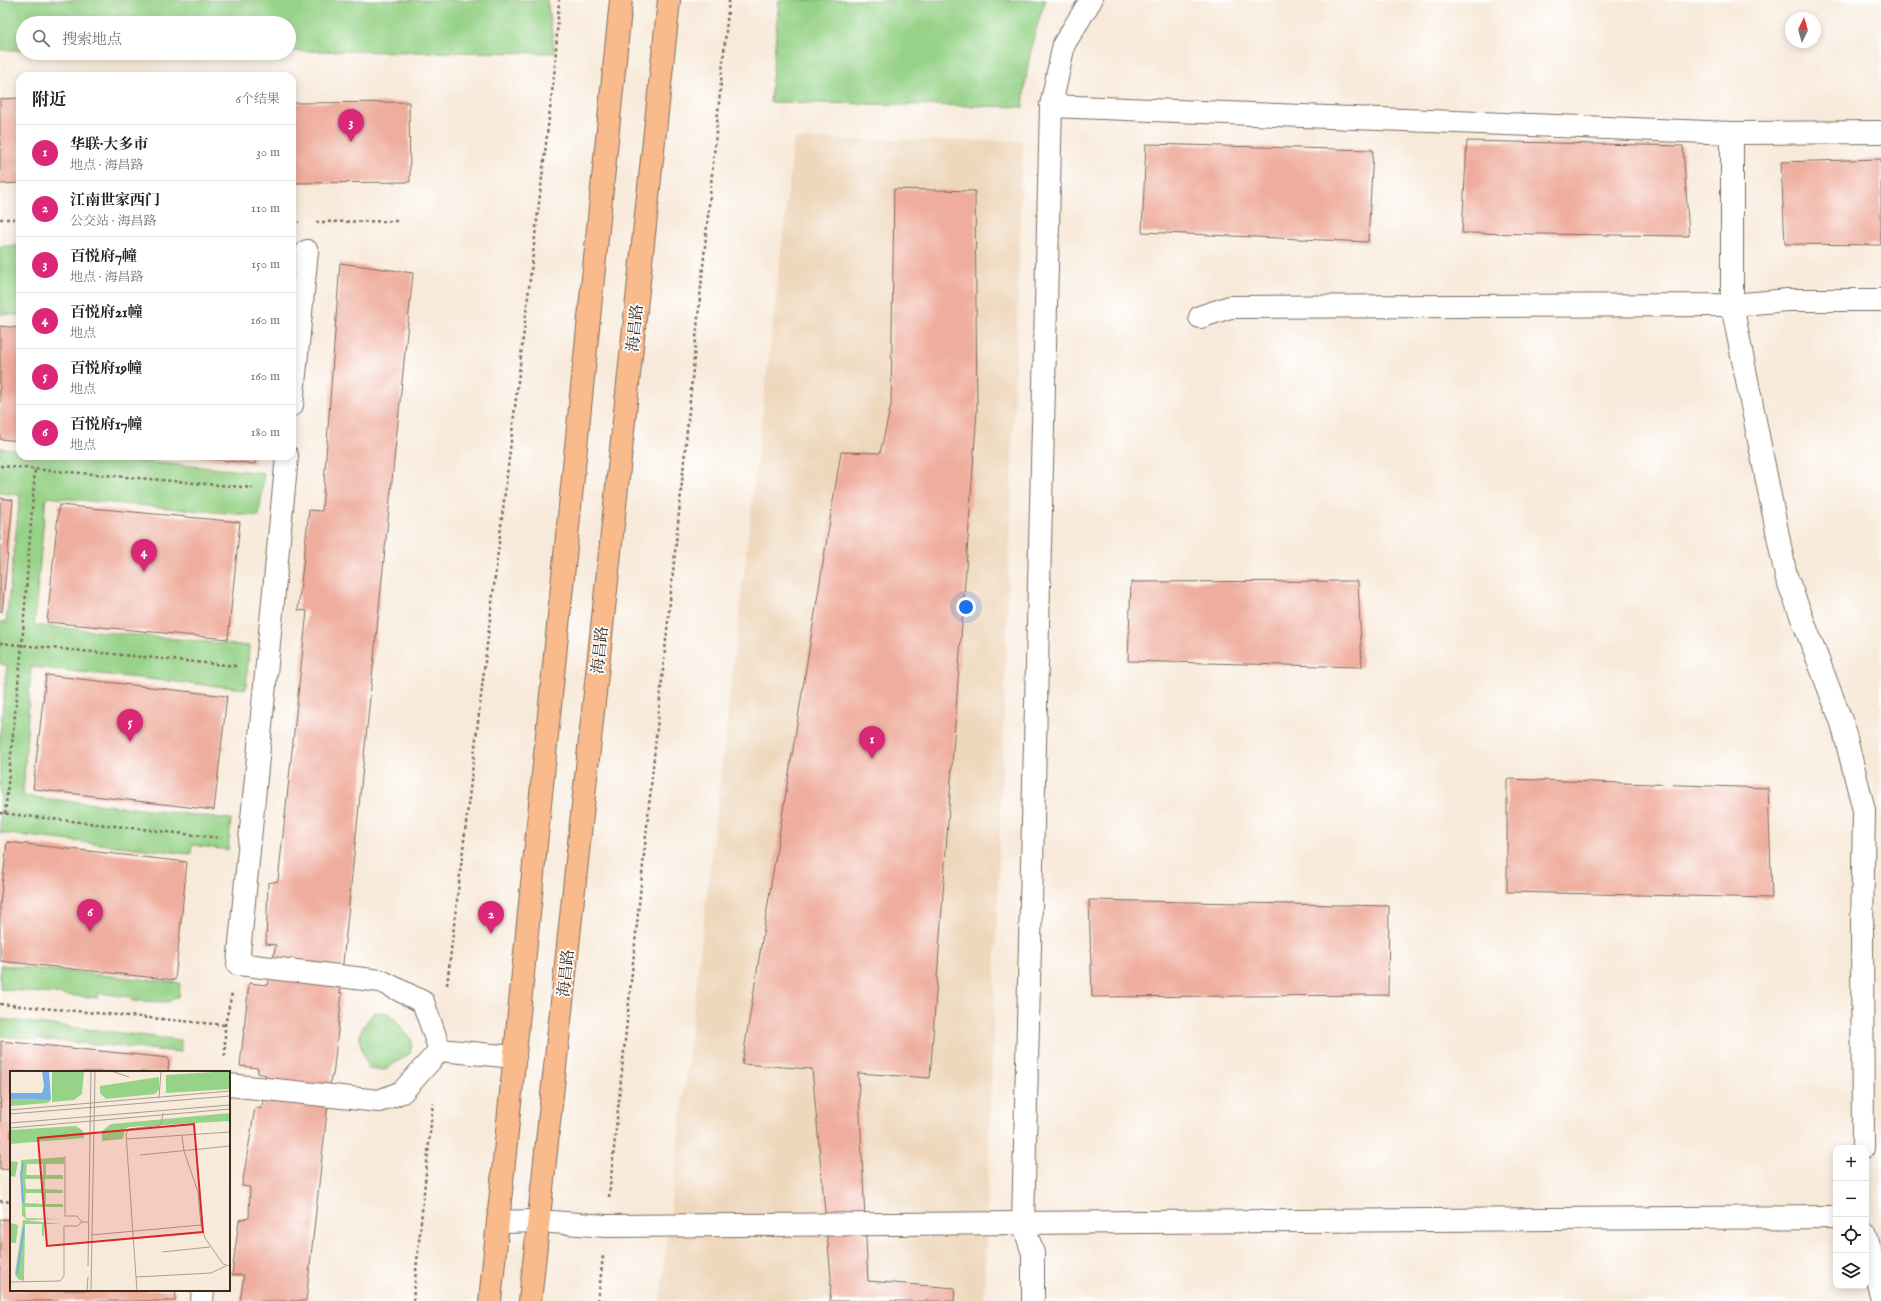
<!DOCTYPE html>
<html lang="zh">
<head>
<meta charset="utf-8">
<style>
	body { margin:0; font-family:"IM FELL English","Noto Serif SC",serif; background:#f6f6f6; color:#222 }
	.controls { position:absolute; right:12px; bottom:12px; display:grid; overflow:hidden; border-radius:8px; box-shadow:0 2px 10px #0003 }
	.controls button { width:36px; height:36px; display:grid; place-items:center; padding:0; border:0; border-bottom:1px solid #e0e0e0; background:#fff; color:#222; font:20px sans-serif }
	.compass { position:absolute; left:1785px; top:12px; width:36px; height:36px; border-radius:50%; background:#fff; box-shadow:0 2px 10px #0003; rotate:5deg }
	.you { position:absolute; left:966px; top:607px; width:14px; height:14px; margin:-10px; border:3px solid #fff; border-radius:50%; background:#1a73e8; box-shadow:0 0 0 6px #1a73e833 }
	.badge { display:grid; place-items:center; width:26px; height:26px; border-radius:50%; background:#db2777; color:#fff; font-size:13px; font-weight:700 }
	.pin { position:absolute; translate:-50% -33px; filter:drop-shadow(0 1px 2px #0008) }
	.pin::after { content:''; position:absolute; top:21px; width:14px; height:12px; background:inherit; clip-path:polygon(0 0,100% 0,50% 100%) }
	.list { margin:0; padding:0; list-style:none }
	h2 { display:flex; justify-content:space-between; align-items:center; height:52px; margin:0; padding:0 16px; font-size:17px }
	h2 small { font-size:13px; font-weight:400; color:#767676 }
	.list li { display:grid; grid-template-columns:26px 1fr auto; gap:12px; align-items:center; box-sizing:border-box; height:56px; padding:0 16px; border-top:1px solid #e0e0e0 }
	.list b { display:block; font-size:15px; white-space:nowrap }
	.list p { margin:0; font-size:13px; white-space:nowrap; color:#767676 }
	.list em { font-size:13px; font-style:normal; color:#767676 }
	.icon { flex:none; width:22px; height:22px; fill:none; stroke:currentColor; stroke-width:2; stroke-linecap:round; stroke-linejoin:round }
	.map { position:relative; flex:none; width:1881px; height:1301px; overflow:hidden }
	.search { position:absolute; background:#fff; box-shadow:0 2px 10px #0003; left:16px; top:16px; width:280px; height:44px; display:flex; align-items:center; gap:10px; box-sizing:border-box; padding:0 14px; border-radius:22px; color:#767676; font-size:15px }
	.panel { position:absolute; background:#fff; box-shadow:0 2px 10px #0003; left:16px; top:72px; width:280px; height:388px; border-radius:12px }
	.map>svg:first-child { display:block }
	.built { fill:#eed7bb }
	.green { fill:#96d287; stroke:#687e52 }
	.building { fill:#efad9d }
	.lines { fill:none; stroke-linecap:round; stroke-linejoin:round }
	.minor-casing { stroke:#7d6d60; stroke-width:24 }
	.major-casing { stroke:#7d6d60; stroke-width:24 }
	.path { stroke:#7d6d60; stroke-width:2.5; stroke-dasharray:3 3; stroke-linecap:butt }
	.minor { stroke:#fff; stroke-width:22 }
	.major { stroke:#fabb8c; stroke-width:22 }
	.labels { text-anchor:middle; stroke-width:3.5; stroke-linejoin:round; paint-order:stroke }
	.street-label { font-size:16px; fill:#3b2a1e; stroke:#fff }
	.inset-river { fill:none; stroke:#77afe7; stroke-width:2 }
	.inset-road { fill:none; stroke:#ac9d8f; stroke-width:1 }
	.view { fill:#d62828; fill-opacity:0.15; stroke:#d62828; stroke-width:2 }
	.inset-edge { fill:none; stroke:#3b2a1e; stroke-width:2 }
</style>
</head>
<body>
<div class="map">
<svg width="1881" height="1301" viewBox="0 0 1881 1301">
	<rect width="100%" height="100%" fill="#fff"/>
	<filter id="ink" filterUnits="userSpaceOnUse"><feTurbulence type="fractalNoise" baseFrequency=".025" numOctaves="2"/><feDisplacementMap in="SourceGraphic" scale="8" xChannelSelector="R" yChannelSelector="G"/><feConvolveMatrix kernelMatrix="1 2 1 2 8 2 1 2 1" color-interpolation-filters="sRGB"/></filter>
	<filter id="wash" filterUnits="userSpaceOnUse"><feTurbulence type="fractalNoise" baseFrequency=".012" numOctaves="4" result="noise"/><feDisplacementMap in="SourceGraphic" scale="16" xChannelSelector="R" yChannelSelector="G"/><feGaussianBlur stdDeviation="0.9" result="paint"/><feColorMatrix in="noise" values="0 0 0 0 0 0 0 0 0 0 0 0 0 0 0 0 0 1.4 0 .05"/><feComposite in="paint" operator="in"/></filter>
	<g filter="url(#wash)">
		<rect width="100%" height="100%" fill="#f8eada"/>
		<path class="built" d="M794 139 1023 141 984 1301H660Z"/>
		<g class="green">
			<path d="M0 0H547L555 53 289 51V23H23V50H0Z"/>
			<path d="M779 0H1046C1032 35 1026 70 1023 107L770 102Z"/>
			<path d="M0 246H20V315L0 314Z"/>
			<path d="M0 448 20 450V456H85L264 473 259 516 46 497 34 625 249 646 246 689 31 667 23 796 231 819 228 850 192 845 191 854 0 833V736L7 665 0 664V622H6L20 495 0 493Z"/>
			<path d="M0 965 180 983 179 996 168 1002 132 1001 131 997 99 993 98 998 0 989Z"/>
			<path d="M374 1012 390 1013 412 1041 410 1053 385 1070 368 1068C365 1057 357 1043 361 1031 364 1024 370 1018 374 1012Z"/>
			<path d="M0 1019 181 1040V1052L0 1036Z"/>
		</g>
		<g id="blocks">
			<g class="building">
				<path d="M20 98V183L0 184V99Z"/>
				<path d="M409 102 410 182 292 183V103Z"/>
				<path d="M1467 141 1683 146 1689 236 1462 233Z"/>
				<path d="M1146 144 1373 150 1368 242 1142 232Z"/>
				<path d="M1881 159V245L1785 244 1781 162Z"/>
				<path d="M894 189 975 191 977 411 930 1078 858 1073 868 1281 955 1288 954 1301H830L831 1277 812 1069 742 1064 841 452 880 453 891 405Z"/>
				<path d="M340 263 413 273 340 993H342L333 1076H331L306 1301H240L244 1275H232L239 1220 249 1218 250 1187 242 1186 255 1108H262L266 1075 258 1073V1068L240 1066 249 983 267 985 276 945 266 944 268 883 278 881 307 611 298 610 309 510 322 511Z"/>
				<path d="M0 326 20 328V441L0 439Z"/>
				<path d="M187 456H256L255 464Z"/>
				<path d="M0 498 13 500 2 612 0 611Z"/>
				<path d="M59 505 240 522 228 639 47 622Z"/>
				<path d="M1358 581 1362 667 1128 661 1131 582Z"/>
				<path d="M46 675 227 696 214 810 33 789Z"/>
				<path d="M1507 779 1768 788 1772 898 1507 892Z"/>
				<path d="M7 842 187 862 175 980 0 961V904Z"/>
				<path d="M1089 900 1389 906 1388 995 1092 997Z"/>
				<path d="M1 1041 169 1058 168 1072H11V1170L0 1169Z"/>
				<path d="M0 1219 11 1220V1290H176L175 1301H0Z"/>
			</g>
		</g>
	</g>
	<g filter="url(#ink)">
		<use href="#blocks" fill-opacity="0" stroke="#7d6d60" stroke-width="1"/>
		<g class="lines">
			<g class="minor-casing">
				<g id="minor">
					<path d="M1051 106 1732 133 1881 132"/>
					<path d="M1732 133V305L1786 576 1842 723 1864 810 1862 928 1863 1148"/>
					<path d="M1200 317 1230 307 1732 305 1787 300H1881"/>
					<path d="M292 405 307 251"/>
					<path d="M287 456 238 964 381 981 423 1002 440 1050 515 1057"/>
					<path d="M229 1085 379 1101 402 1092 440 1050"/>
					<path d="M498 1222 538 1221 606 1226 1836 1217"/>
					<path d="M1866 1234 1881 1296"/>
					<path d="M202 1301 203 1290"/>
					<path d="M1033 1301V1253L1023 1223 1051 106 1064 44 1091 0"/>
				</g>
			</g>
			<g class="major-casing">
				<g id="major">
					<path d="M490 1301 621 0"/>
					<path d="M530 1301 669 0"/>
				</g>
			</g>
			<g class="path">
				<path d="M0 219H20"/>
				<path d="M292 222H299"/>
				<path d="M316 222 400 221"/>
				<path d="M0 466 253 488"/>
				<path d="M0 643 236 666"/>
				<path d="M0 813 221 838"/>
				<path d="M5 814 22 645 35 469"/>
				<path d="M447 985 555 67 559 0"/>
				<path d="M0 1004 225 1025"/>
				<path d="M225 1056V1025L232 993"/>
				<path d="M609 1197 678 523 729 0"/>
				<path d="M0 1201 11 1202"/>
				<path d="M413 1301 433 1103"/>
				<path d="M598 1301 603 1256"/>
			</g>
			<use href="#minor" class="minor"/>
			<use href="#major" class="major"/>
		</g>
	</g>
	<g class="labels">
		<g class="street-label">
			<text transform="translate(634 328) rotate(-84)" y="6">海昌路</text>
			<text transform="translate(599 650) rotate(-84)" y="6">海昌路</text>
			<text transform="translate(565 973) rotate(-84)" y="6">海昌路</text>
		</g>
	</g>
	<g transform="translate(10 1071)">
		<rect width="220" height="220" fill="#f8eada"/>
		<path d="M42 0H74L72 23 64 29 42 31ZM220 0V18L156 22V4ZM149 6V19L145 23 96 28 90 22V15ZM0 28 41 29 38 32 0 35ZM220 42V50L119 56 115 58 113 68 92 70V60L101 53ZM66 55 73 60 74 67 0 73V59ZM54 86V93H36V104H53V108H35V118L53 119V122H36V133H53V136H15L16 147 50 148 17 149 12 144 11 89ZM17 93H33V104H16ZM15 108H33V118H16ZM16 122H33V133L15 132ZM0 90 8 91 5 106 0 105ZM13 149 51 153H34V165H32V153H15L14 210 8 208 5 203ZM0 152 8 154 6 172H0Z" fill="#96d287" fill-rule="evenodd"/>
		<path d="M32 0H39L41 29 0 28V22H32L34 15Z" fill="#77afe7"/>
		<path class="inset-river" d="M13 92 11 103 13 132M7 203 14 157"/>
		<path class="inset-road" d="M101 0 119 6M149 27 151 0M0 39 220 20M0 43 220 25M0 52 220 34M0 57 220 38M172 65 174 80 188 121 191 154 195 167 213 193 220 195M116 68 220 61M130 84 220 75M55 85V145H67L72 151H78M81 164 191 154M152 181 200 176M78 195 81 0M126 206 201 202 216 195M0 211 50 210 54 205V155H67L72 151M77 220 78 206M81 220 85 0M127 220 116 63 119 58 151 54 153 42"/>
		<path class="view" d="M184 53 193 161 37 175 28 67Z"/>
		<rect width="220" height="220" class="inset-edge"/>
	</g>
</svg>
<div class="controls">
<button>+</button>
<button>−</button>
<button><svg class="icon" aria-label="locate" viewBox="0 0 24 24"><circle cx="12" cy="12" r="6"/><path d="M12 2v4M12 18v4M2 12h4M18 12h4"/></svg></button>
<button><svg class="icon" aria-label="layers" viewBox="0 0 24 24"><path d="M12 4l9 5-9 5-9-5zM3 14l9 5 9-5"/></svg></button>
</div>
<svg class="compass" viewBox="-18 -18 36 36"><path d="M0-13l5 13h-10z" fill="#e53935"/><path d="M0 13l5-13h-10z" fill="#767676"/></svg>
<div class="you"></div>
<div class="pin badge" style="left:872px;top:759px">1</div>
<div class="pin badge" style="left:491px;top:934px">2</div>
<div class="pin badge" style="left:351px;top:142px">3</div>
<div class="pin badge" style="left:144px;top:572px">4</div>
<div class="pin badge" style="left:130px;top:742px">5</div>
<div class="pin badge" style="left:90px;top:932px">6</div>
<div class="search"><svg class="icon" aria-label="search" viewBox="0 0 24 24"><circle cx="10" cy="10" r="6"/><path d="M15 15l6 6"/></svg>搜索地点</div>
<section class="panel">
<h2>附近<small>6个结果</small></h2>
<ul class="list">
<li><span class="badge">1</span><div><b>华联·大多市</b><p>地点 · 海昌路</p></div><em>30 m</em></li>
<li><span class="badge">2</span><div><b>江南世家西门</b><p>公交站 · 海昌路</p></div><em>110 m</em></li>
<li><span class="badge">3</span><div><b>百悦府7幢</b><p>地点 · 海昌路</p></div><em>150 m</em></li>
<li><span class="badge">4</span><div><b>百悦府21幢</b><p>地点</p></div><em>160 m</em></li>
<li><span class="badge">5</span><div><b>百悦府19幢</b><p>地点</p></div><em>160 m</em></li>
<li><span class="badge">6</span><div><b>百悦府17幢</b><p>地点</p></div><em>180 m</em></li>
</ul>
</section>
</div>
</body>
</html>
